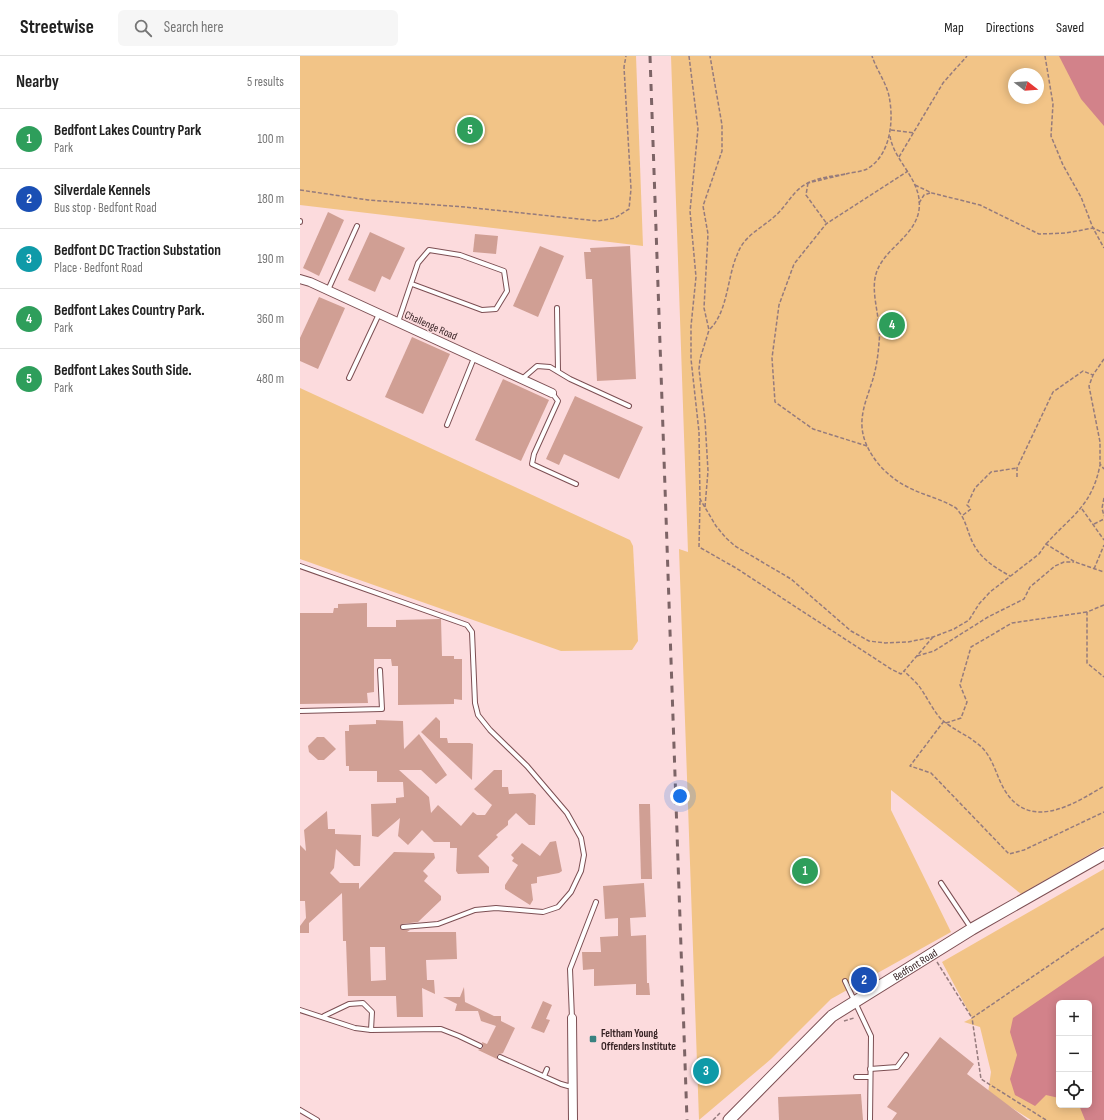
<!DOCTYPE html>
<html lang="en">
<head>
<meta charset="utf-8">
<style>
	body { margin:0; font-family:"Sofia Sans Condensed",sans-serif; background:#f6f6f6; color:#222 }
	.controls { position:absolute; right:12px; bottom:12px; display:grid; overflow:hidden; border-radius:6px; box-shadow:0 2px 10px #0003 }
	.controls button { width:36px; height:36px; display:grid; place-items:center; padding:0; border:0; border-bottom:1px solid #e0e0e0; background:#fff; color:#222; font:20px sans-serif }
	.compass { position:absolute; left:708px; top:12px; width:36px; height:36px; border-radius:50%; background:#fff; box-shadow:0 2px 10px #0003; rotate:107deg }
	.you { position:absolute; left:380px; top:740px; width:14px; height:14px; margin:-10px; border:3px solid #fff; border-radius:50%; background:#1a73e8; box-shadow:0 0 0 6px #1a73e833 }
	.badge { display:grid; place-items:center; width:26px; height:26px; border-radius:50%; background:#398280; color:#fff; font-size:13px; font-weight:700 }
	.pin { position:absolute; translate:-50% -50%; border:2px solid #fff; box-shadow:0 1px 4px #0006 }
	.list { margin:0; padding:0; list-style:none }
	h2 { display:flex; justify-content:space-between; align-items:center; height:52px; margin:0; padding:0 16px; font-size:17px }
	h2 small { font-size:13px; font-weight:400; color:#767676 }
	.list li { display:grid; grid-template-columns:26px 1fr auto; gap:12px; align-items:center; box-sizing:border-box; height:60px; padding:0 16px; border-top:1px solid #e0e0e0 }
	.list b { display:block; font-size:15px; white-space:nowrap }
	.list p { margin:0; font-size:13px; white-space:nowrap; color:#767676 }
	.list em { font-size:13px; font-style:normal; color:#767676 }
	.icon { flex:none; width:22px; height:22px; fill:none; stroke:currentColor; stroke-width:2; stroke-linecap:round; stroke-linejoin:round }
	.map { position:relative; flex:none; width:804px; height:1064px; overflow:hidden }
	header { display:flex; align-items:center; gap:24px; box-sizing:border-box; height:56px; padding:0 20px; background:#fff; border-bottom:1px solid #e0e0e0 }
	header strong { font-size:19px }
	nav { display:flex; gap:22px; margin-inline-start:auto; font-size:14px }
	.search { width:280px; height:36px; background:#f6f6f6; display:flex; align-items:center; gap:10px; box-sizing:border-box; padding:0 14px; border-radius:6px; color:#767676; font-size:15px }
	main { display:flex }
	aside { flex:1; background:#fff }
	.map>svg:first-child { display:block }
	.green { fill:#f2c487; fill-rule:evenodd }
	.water { fill:#d2828a }
	.building { fill:#d09f94; fill-rule:evenodd }
	.lines { fill:none; stroke-linecap:round; stroke-linejoin:round }
	.lane-casing { stroke:#7c4f53; stroke-width:6 }
	.street-casing { stroke:#7c4f53; stroke-width:10 }
	.secondary-casing { stroke:#7c4f53; stroke-width:13 }
	.path { stroke:#957b7d; stroke-width:1.5; stroke-dasharray:4 2; stroke-linecap:butt }
	.lane { stroke:#fff; stroke-width:4 }
	.street { stroke:#fff; stroke-width:8 }
	.secondary { stroke:#fff; stroke-width:11 }
	.rail { stroke:#7d6466; stroke-width:3; stroke-dasharray:7 7; stroke-linecap:butt }
	.poi-dot { fill:#398280; stroke:#fcdbdd; stroke-width:1.5 }
	.labels { text-anchor:middle; stroke-width:3; stroke-linejoin:round; paint-order:stroke }
	.street-label { font-size:11px; fill:#372325; stroke:#fcdbdd }
	.poi-label { font-size:11px; font-weight:bold; fill:#372325; stroke:#fcdbdd; text-anchor:start }
</style>
</head>
<body>
<header>
<strong>Streetwise</strong>
<div class="search"><svg class="icon" aria-label="search" viewBox="0 0 24 24"><circle cx="10" cy="10" r="6"/><path d="M15 15l6 6"/></svg>Search here</div>
<nav><a>Map</a><a>Directions</a><a>Saved</a></nav>
</header>
<main>
<aside>
<h2>Nearby<small>5 results</small></h2>
<ul class="list">
<li><span class="badge" style="background:#2e9e5b">1</span><div><b>Bedfont Lakes Country Park</b><p>Park</p></div><em>100 m</em></li>
<li><span class="badge" style="background:#1a4fb4">2</span><div><b>Silverdale Kennels</b><p>Bus stop · Bedfont Road</p></div><em>180 m</em></li>
<li><span class="badge" style="background:#0f9aa8">3</span><div><b>Bedfont DC Traction Substation</b><p>Place · Bedfont Road</p></div><em>190 m</em></li>
<li><span class="badge" style="background:#2e9e5b">4</span><div><b>Bedfont Lakes Country Park.</b><p>Park</p></div><em>360 m</em></li>
<li><span class="badge" style="background:#2e9e5b">5</span><div><b>Bedfont Lakes South Side.</b><p>Park</p></div><em>480 m</em></li>
</ul>
</aside>
<div class="map">
<svg width="804" height="1064" viewBox="0 0 804 1064">
	<rect width="100%" height="100%" fill="#fcdbdd"/>
	<g class="green">
		<path d="M0 0H336L343 190 0 149Z"/>
		<path d="M371 0H804V790L721 838 591 734V754L651 876 531 943 471 1003 399 1064 379 493 388 496ZM714 18H738V42H714Z"/>
		<path d="M0 332 330 484 333 490 338 585 332 594 261 595 0 503Z"/>
		<path d="M804 813V1064H731L688 1037 691 1016 680 971 664 966 672 962 642 906ZM759 947H789V1049H759Z"/>
	</g>
	<g class="water">
		<path d="M759 0H804V70L781 43Z"/>
		<path d="M804 900V1064H785L779 1049H789V947H759V1042L746 1039 735 1050 715 1039 710 1023 717 999 710 976 713 962Z"/>
	</g>
	<g class="building">
		<path d="M28 156 44 164 19 220 3 212Z"/>
		<path d="M70 176 105 192 90 224 82 220 75 236 48 224Z"/>
		<path d="M175 178 198 180 196 198 173 196Z"/>
		<path d="M240 190 264 200 238 261 213 250Z"/>
		<path d="M330 190 336 323 297 325 292 223H286L284 196H291L290 192Z"/>
		<path d="M19 241 45 252 18 313 0 305V282Z"/>
		<path d="M112 281 150 298 123 358 85 341Z"/>
		<path d="M203 323 249 344 221 405 175 384Z"/>
		<path d="M275 340 343 371 319 423 264 398 259 409 246 403Z"/>
		<path d="M67 547V571H96V564L141 563 142 600H154V603H162V644L154 643V648L98 649V610H92L91 603H74V636L67 637 68 647 0 648V557H33L34 552H38V548Z"/>
		<path d="M136 661 140 665V682H147L148 687H170L173 688 172 724 121 676Z"/>
		<path d="M76 664 103 665 104 693 119 678 147 719 136 728 121 714H99L129 741 131 757 138 749 161 770 173 756 177 759H185L192 749 174 733 194 714H202V731H208L209 738 233 737 236 739 235 769H229L216 757 208 765V769L196 779 198 781 178 800 189 811V817L158 818 156 815 157 792H150V786H134L122 774 108 789 98 780 100 762 78 781 72 780 71 748 96 747V742L104 741 103 726H77V715H49V710H46L45 675H49V669L76 668Z"/>
		<path d="M17 681H24L36 693 24 704H18L9 696 8 690Z"/>
		<path d="M339 748H350L352 823H341Z"/>
		<path d="M27 755 28 773H35V778L61 779 60 810H54L36 793 34 812 30 817 40 827H59V833L94 796 134 797 135 802 123 815 128 820 124 825 141 840V844L118 866 102 868 100 871 102 874H110L107 876H156L157 903 126 904 127 924H134L135 938 122 932 123 961H97L96 940H48L46 885H43L42 837 9 867V877H0V870L6 862 5 845H0V789L6 795 4 774ZM70 891H85L86 924 71 925Z"/>
		<path d="M256 785 262 815 259 817 237 821V827L231 828 233 844 230 849 205 833V829L218 809 212 805 214 802 211 799 222 787 240 800 250 786Z"/>
		<path d="M344 827 346 861 330 862 331 880 346 879 347 927H349L350 939H336V928L294 930V913L283 914 282 896H301L300 881 318 880V862L305 863 303 830Z"/>
		<path d="M164 931 165 946 194 960H201V965L215 972 203 997 197 999V1003L178 994 183 992 182 986 187 988 196 970 181 965 178 955H155L157 948 143 941H160Z"/>
		<path d="M243 945 252 949 246 963 250 964 244 977 231 972Z"/>
		<path d="M640 981 674 1008 667 1018 728 1064H592L597 1057 587 1051Z"/>
		<path d="M412 1002 413 1026 400 1027 398 1003Z"/>
		<path d="M561 1038 563 1064H479L478 1041Z"/>
	</g>
	<g class="lines">
		<g class="lane-casing">
			<g id="lane">
				<path d="M0 166V165"/>
				<path d="M28 234 57 170"/>
				<path d="M257 252 258 315"/>
				<path d="M98 266 118 207 129 194 160 199 204 215 207 235 196 253 182 254 112 228"/>
				<path d="M49 322 79 258"/>
				<path d="M222 323 237 310 250 311 270 323 329 350"/>
				<path d="M252 337 258 345 234 398 232 408 276 428"/>
				<path d="M147 369 174 302"/>
				<path d="M0 510 167 569 172 576 175 647 178 659 190 674 227 710 267 757 281 782 284 799 281 815 271 836 258 851 243 856 196 852 175 854 138 868 103 871"/>
				<path d="M0 655 82 653 80 614"/>
				<path d="M641 827 671 872"/>
				<path d="M545 925 571 980 570 1064"/>
				<path d="M0 954 55 972 71 974 141 973 159 980 180 990"/>
				<path d="M24 960 49 948 63 947 72 956 71 974"/>
				<path d="M272 962 270 913 296 846"/>
				<path d="M200 1001 261 1028 268 1030 273 1029"/>
				<path d="M570 1013 597 1011 606 999"/>
				<path d="M244 1020 247 1013"/>
				<path d="M556 1021H570"/>
				<path d="M0 1054 17 1064"/>
			</g>
		</g>
		<g class="street-casing">
			<g id="street">
				<path d="M0 223 10 226 252 337"/>
				<path d="M272 962 273 1064"/>
			</g>
		</g>
		<g class="secondary-casing">
			<g id="secondary">
				<path id="s1" d="M429 1064 532 960 672 873 804 798"/>
			</g>
		</g>
		<g class="path">
			<path d="M389 0 398 73 390 155 396 221 391 270V303L399 376 400 443 416 470 426 482 435 490 491 523 551 575 569 585 585 587 608 586 633 581 654 573 669 564 679 548 690 536 739 498 746 488 775 506 804 516"/>
			<path d="M745 0 753 48 751 80 763 109 781 141 793 172 804 177"/>
			<path d="M591 74 614 77"/>
			<path d="M590 80C594 106 623 124 619 154 615 181 583 193 576 218 570 238 582 265 579 287 578 300 576 314 572 326 568 339 563 350 562 364 560 391 582 417 604 429 621 439 640 442 656 452 667 464 667 477 674 489 682 504 696 512 710 520"/>
			<path d="M599 101 643 27 667 0"/>
			<path d="M546 118C552 116 561 116 567 113 591 99 594 64 589 40 586 26 576 13 572 0"/>
			<path d="M508 127 506 139 527 168"/>
			<path d="M615 129 632 137 680 149 739 178 766 177 793 172 804 192"/>
			<path d="M0 134 68 144 165 151 298 165 315 162 329 153 331 133 324 11 326 0"/>
			<path d="M619 147 624 139 630 137"/>
			<path d="M410 273C428 255 427 222 437 199 444 179 461 173 475 160 488 149 493 133 510 126 521 121 533 120 546 118L508 127"/>
			<path d="M804 303 793 319 789 330 800 386V408L804 413"/>
			<path d="M567 390 513 373 475 346 472 302 479 249 494 208 526 168 608 115"/>
			<path d="M717 421V412L753 336 783 315 793 319"/>
			<path d="M804 442 802 452 804 460"/>
			<path d="M400 445 399 491 436 512 591 613 601 618 604 615"/>
			<path d="M405 451 408 415 405 364 399 313 400 303 409 274 404 252 408 178 403 150 422 95V69L410 0"/>
			<path d="M782 453 804 484"/>
			<path d="M663 459 671 453 667 449 675 432 691 416 717 412"/>
			<path d="M794 468 804 463"/>
			<path d="M746 488C772 459 792 450 800 409"/>
			<path d="M794 513 804 489"/>
			<path d="M804 549 787 556V607L804 621"/>
			<path d="M633 581 604 615C609 620 615 625 619 630 627 641 632 653 641 663 654 675 675 682 685 695 694 706 697 721 704 733 729 776 773 749 804 730"/>
			<path d="M617 600 634 595 688 561 724 543 730 531 755 510 764 506H774"/>
			<path d="M644 665 610 710 631 717 709 798 724 794 804 756"/>
			<path d="M646 667 661 662 667 646 660 629 671 591 712 567 787 556"/>
			<path d="M637 906 672 962"/>
			<path d="M544 965 554 962"/>
			<path d="M413 1064 420 1057"/>
			<path d="M746 1064 681 1023 672 962 804 872"/>
		</g>
		<use href="#lane" class="lane"/>
		<use href="#street" class="street"/>
		<use href="#secondary" class="secondary"/>
		<path class="rail" d="M350 0 387 1064"/>
	</g>
	<rect class="poi-dot" x="289" y="979" width="8" height="8" rx="2"/>
	<g class="labels">
		<g class="street-label">
			<text transform="translate(131 269) rotate(24)" y="4">Challenge Road</text>
			<text dy="4" stroke="none"><textPath href="#s1" startOffset="244">Bedfont Road</textPath></text>
		</g>
		<g class="poi-label">
			<text x="301" y="981">Feltham Young<tspan x="301" dy="13">Offenders Institute</tspan></text>
		</g>
	</g>
</svg>
<div class="controls">
<button>+</button>
<button>−</button>
<button><svg class="icon" aria-label="locate" viewBox="0 0 24 24"><circle cx="12" cy="12" r="6"/><path d="M12 2v4M12 18v4M2 12h4M18 12h4"/></svg></button>
</div>
<svg class="compass" viewBox="-18 -18 36 36"><path d="M0-13l5 13h-10z" fill="#e53935"/><path d="M0 13l5-13h-10z" fill="#767676"/></svg>
<div class="you"></div>
<div class="pin badge" style="left:505px;top:815px;background:#2e9e5b">1</div>
<div class="pin badge" style="left:564px;top:924px;background:#1a4fb4">2</div>
<div class="pin badge" style="left:406px;top:1015px;background:#0f9aa8">3</div>
<div class="pin badge" style="left:592px;top:269px;background:#2e9e5b">4</div>
<div class="pin badge" style="left:170px;top:74px;background:#2e9e5b">5</div>
</div>
</main>
</body>
</html>
